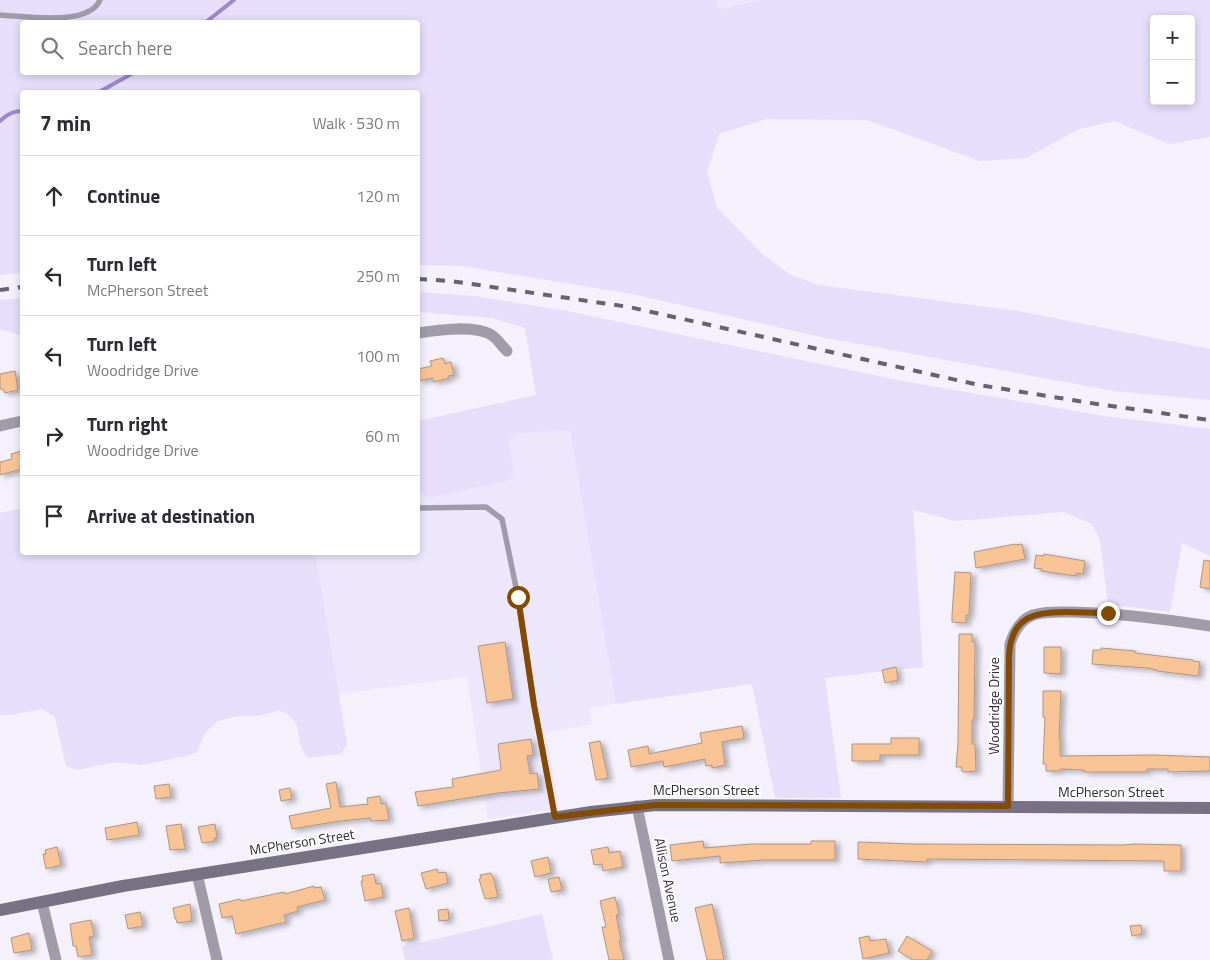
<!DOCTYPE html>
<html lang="en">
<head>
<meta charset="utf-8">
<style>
	body { margin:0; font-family:"Titillium Web",sans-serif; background:#f7f7f7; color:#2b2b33 }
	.controls { position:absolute; right:15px; top:15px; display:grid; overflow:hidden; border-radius:5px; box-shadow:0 2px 8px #0003 }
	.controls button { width:45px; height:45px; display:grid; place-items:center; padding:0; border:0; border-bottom:1px solid #e1e1e2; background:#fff; color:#2b2b33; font:25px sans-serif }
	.stop { position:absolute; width:15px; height:15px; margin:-11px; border:4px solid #844a00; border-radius:50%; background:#fff }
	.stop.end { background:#844a00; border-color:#fff; box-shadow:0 1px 5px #0008 }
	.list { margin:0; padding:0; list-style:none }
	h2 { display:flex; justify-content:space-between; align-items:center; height:65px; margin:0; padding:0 20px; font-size:21px }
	h2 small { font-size:16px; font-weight:400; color:#7c7c81 }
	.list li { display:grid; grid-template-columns:32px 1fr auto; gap:15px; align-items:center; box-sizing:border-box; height:80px; padding:0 20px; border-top:1px solid #e1e1e2 }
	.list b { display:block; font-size:19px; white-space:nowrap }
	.list p { margin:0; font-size:16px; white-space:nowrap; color:#7c7c81 }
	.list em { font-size:16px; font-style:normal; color:#7c7c81 }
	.icon { flex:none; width:28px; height:28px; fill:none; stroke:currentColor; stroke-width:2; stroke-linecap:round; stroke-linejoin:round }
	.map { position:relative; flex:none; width:1210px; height:960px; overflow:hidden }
	.search { position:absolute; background:#fff; box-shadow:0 2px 8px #0003; left:20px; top:20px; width:400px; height:55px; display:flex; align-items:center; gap:12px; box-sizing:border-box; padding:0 18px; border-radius:5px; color:#7c7c81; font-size:19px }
	.panel { position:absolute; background:#fff; box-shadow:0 2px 8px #0003; left:20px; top:90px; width:400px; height:465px; border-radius:5px }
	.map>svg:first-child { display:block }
	.built { fill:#ede7fd }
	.green { fill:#e6defa; fill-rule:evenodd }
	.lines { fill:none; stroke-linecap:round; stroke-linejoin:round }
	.stream { stroke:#9f87ce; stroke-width:4 }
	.building { fill:#f8c496; stroke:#ad9581; filter:url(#shadow) }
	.lane { stroke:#9f9ba8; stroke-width:5.5 }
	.street { stroke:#9f9ba8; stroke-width:11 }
	.secondary { stroke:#777283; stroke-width:12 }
	.rail { stroke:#66626e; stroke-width:4; stroke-dasharray:9 9; stroke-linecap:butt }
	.route { stroke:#844a00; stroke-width:6 }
	.labels { text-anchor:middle; stroke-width:4; stroke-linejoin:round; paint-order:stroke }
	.street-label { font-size:14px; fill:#312d39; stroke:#fff }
</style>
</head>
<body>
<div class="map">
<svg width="1210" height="960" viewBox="0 0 1210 960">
	<defs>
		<filter id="shadow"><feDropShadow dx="4.5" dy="2.5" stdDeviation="2.5" flood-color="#0004"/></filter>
	</defs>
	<rect width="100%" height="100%" fill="#f4f0fc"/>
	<g class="built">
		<path d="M717 0H762L719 9Z"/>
		<path d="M570 430 616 704 589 708 592 724 546 733 559 809 488 819 467 677 338 694 315 553 418 552V484L420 493 514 472 509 441 517 433Z"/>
	</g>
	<g class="green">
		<path d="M0 0H717L719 9 762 0H1210V137L1169 144 1115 121 1079 129 1026 158 980 161 867 120 766 119 719 134 707 172 717 208 762 254 791 275 818 285 1018 311 1210 349V400L1114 391 821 337 632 294 462 266 418 265V92H22V273L0 275ZM1154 19H1191V101H1154ZM22 22H418V72H22Z"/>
		<path d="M418 292 474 296 567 311 902 381 1104 416 1210 429V556L1182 543 1170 612 1108 604 1100 540 1092 524 1064 512 956 521 913 510 923 667 825 678 841 798H775L752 684 616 704 570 430 517 433 509 441 514 473 510 480 430 498 420 493 418 484V421L536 395 525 328 492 318 418 312Z"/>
		<path d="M22 298V336L0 329V300Z"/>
		<path d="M22 508V552L315 553 347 744 341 754 308 758C291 739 309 723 279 710L260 716H238L218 721 205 733 197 752 186 756 141 765 115 762 77 770 66 766 55 717 42 709 9 715H0V513Z"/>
		<path d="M542 914 553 960H405L402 947Z"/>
	</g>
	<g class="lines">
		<g class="stream">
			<path d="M206 22 234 0"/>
			<path d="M99 92 135 72"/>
			<path d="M0 121C6 115 14 111 22 111"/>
		</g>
	</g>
	<g class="building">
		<path d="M443 358 445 364 451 362 454 375 448 376 449 378 434 382 433 378 418 381V369L432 366 430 361Z"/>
		<path d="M15 371 18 390 5 393 3 389H0V374Z"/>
		<path d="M22 451V469L0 475V462L12 459 11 454Z"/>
		<path d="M1015 544V545L1022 544 1025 559 976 568 974 552Z"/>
		<path d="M1044 554 1085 561 1083 574 1076 573V576L1041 571 1042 569 1034 568 1036 555 1044 556Z"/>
		<path d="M1204 560 1210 561V589L1200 587Z"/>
		<path d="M955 572 971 573 969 615H966V623L952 622V614Z"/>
		<path d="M959 634H972V642H975L974 719 972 720V744H975L976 771 964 772 962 771V767H956L958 744Z"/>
		<path d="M505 642 513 699 487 703 478 646Z"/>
		<path d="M1044 647H1061V674L1044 673Z"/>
		<path d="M1101 648 1135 651V653L1193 660V661L1200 662 1198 676 1157 671V670L1147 668 1092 664 1093 650H1101Z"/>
		<path d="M896 667 898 680 885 683 882 670Z"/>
		<path d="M1043 691H1061L1059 738H1060V756L1154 755 1210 757V771L1168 772V769H1147L1146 772H1084V770L1060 769V771H1046V764H1043L1045 717H1043Z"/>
		<path d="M742 726 744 738 722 742 725 765 712 768V765L706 766 705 759 664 767 663 761 631 767 628 750 648 746 649 754 702 743 700 733Z"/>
		<path d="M891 738H919V755H880V761H852V744H891Z"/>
		<path d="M531 739 533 755 527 756 530 774 537 773 539 789 498 793 418 806 415 792 453 787 452 779 501 770 498 744Z"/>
		<path d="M600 741 608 778 596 780 589 743Z"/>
		<path d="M336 782 340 807 368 804 367 798 380 796 381 804 386 803 389 820 371 821 370 818 340 821 292 829 289 816 331 808 326 784Z"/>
		<path d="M169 784 171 797 156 799 154 786Z"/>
		<path d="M290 788 292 799 281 801 279 790Z"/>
		<path d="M137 822 139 835 107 840 105 828Z"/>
		<path d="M181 824 185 849 170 850 166 826Z"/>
		<path d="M215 824 217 838H214L215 841 202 843 198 827Z"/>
		<path d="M703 841 704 848 751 844H811V841H835V860H763L720 863V856L672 861 670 845Z"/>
		<path d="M858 842 913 844 1123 845 1134 844 1181 845V871H1164V861L927 859V862L858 859Z"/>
		<path d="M57 847 61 865 46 869 43 854H46L45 850Z"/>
		<path d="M608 847 609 853 620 851 623 867 603 871 602 864 594 865 591 850Z"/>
		<path d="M548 857 551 873 535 877 531 861Z"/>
		<path d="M437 869 438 873 446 872 448 883 426 889 421 873Z"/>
		<path d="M491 873 492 876H493L498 897 485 899 479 879 481 878 480 875Z"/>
		<path d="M374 874 376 884 381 883 383 897 365 901 361 881H363L362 876Z"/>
		<path d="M559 877 562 890 551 892 548 879Z"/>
		<path d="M314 886V888L321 887 325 900 297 907 298 911 284 915 286 922 236 934 232 916 222 918 219 904 240 899 241 901 284 892 285 894Z"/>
		<path d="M615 897 619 914 616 915 621 940 619 941 624 960H609L602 927H606L600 901Z"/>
		<path d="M190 904 192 921 177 923 176 919H175L173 908Z"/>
		<path d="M712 904 718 931 724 960H707L695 908Z"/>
		<path d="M409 908 414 938 402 941 395 911Z"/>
		<path d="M448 909 449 920 439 921 438 910Z"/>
		<path d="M140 912 143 926 128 929 125 915Z"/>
		<path d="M91 920 94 936 89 937 92 955 78 957 76 946H73L70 924Z"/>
		<path d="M1141 925 1142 934 1132 936 1130 926Z"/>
		<path d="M29 933 32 950 14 953 11 938Z"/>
		<path d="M869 936 870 941 886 939 889 953 863 959 859 938Z"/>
		<path d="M907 936 932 951 927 960H913L898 951Z"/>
	</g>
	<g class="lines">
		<g class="lane">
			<path d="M0 15C23 16 89 27 100 0"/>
			<path d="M418 508 486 507 502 519 518 597 534 705 555 817"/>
		</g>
		<g class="street">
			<path d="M418 333C437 330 476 324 493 336 498 340 502 346 507 351"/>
			<path d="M0 426 22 421"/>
			<path d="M637 806 669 960"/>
			<path d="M1008 806 1010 644C1014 631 1020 620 1033 615 1045 611 1059 612 1071 612 1118 613 1164 619 1210 626"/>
			<path d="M197 874 217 960"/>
			<path d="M42 902 56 960"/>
		</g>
		<path class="secondary" d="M0 910 123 886 591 812 656 805 1210 808"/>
		<g class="rail">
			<path d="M418 279 451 281 629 307 979 385 1097 404 1210 420"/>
			<path d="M0 290 22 287"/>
		</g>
	</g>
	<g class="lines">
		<path class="route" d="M518 597 534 705 555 817 656 805 1008 806 1009 656C1011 618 1032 612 1065 612 1080 612 1094 613 1108 613"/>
	</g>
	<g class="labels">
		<g class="street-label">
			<text transform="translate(994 706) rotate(-90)" y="5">Woodridge Drive</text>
			<text x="706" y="795">McPherson Street</text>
			<text x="1111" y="797">McPherson Street</text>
			<text transform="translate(302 842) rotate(-9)" y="5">McPherson Street</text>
			<text transform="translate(668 880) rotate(78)" y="5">Allison Avenue</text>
		</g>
	</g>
</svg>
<div class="controls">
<button>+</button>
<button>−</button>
</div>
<div class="stop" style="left:518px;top:597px"></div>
<div class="stop end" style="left:1108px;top:613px"></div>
<div class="search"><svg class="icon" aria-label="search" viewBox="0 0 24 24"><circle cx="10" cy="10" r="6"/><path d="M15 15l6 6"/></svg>Search here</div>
<section class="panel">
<h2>7 min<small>Walk · 530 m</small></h2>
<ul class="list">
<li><svg class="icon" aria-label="ahead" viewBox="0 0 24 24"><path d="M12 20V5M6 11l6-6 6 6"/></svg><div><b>Continue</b></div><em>120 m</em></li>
<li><svg class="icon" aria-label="left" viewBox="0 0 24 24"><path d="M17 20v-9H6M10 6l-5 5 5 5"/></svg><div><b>Turn left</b><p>McPherson Street</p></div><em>250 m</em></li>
<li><svg class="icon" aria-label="left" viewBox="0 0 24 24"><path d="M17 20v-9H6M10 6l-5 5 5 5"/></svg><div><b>Turn left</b><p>Woodridge Drive</p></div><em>100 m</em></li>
<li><svg class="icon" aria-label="right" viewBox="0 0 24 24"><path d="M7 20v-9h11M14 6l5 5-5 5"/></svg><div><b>Turn right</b><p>Woodridge Drive</p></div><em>60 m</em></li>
<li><svg class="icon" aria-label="arrive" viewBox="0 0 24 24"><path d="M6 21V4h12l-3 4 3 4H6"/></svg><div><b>Arrive at destination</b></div></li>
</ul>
</section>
</div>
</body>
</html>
